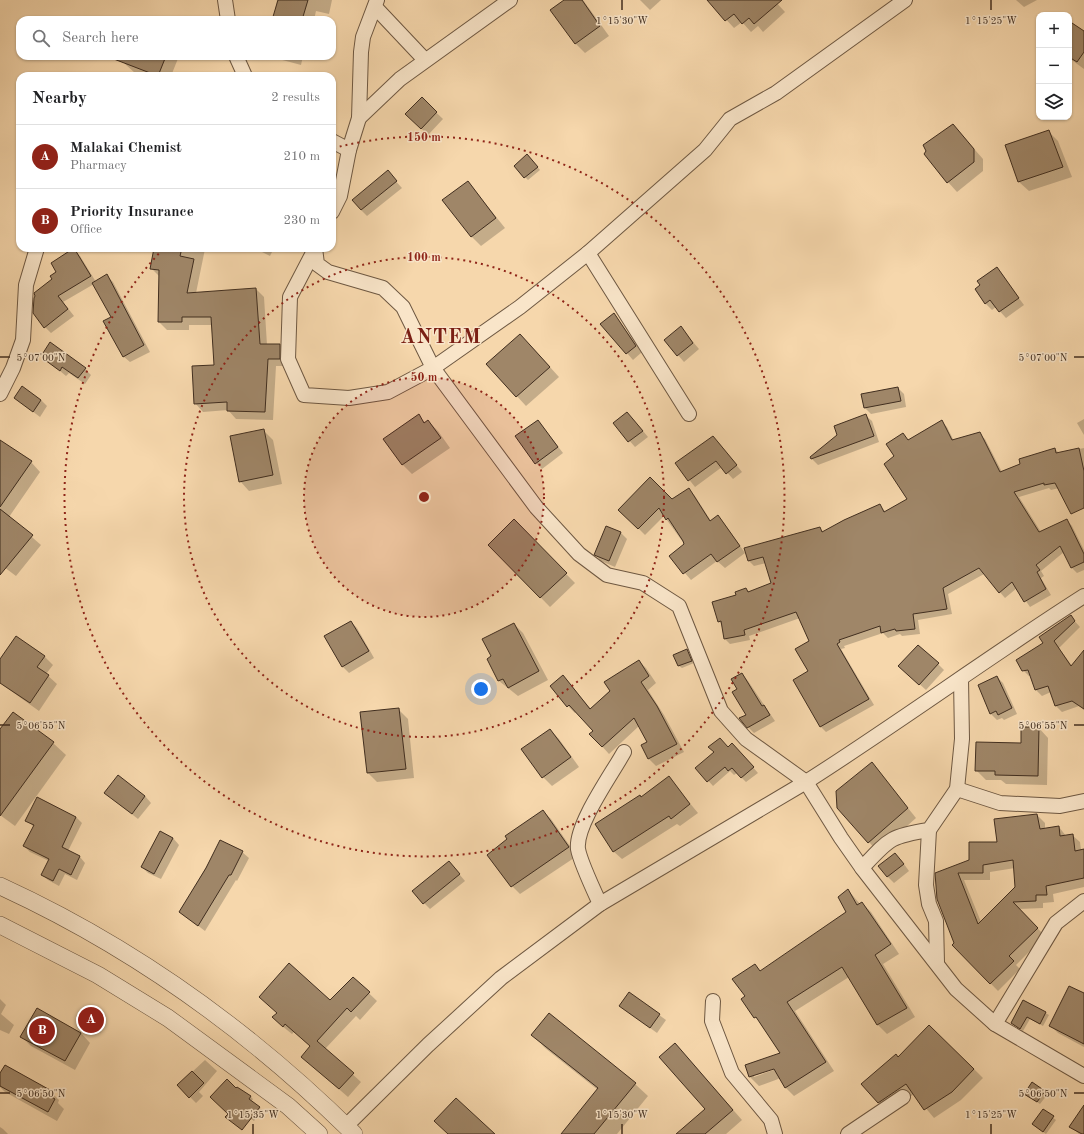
<!DOCTYPE html>
<html lang="en">
<head>
<meta charset="utf-8">
<style>
	body { margin:0; font-family:"Old Standard TT",serif; background:#f6f6f6; color:#202124 }
	.controls { position:absolute; right:12px; top:12px; display:grid; overflow:hidden; border-radius:8px; box-shadow:0 1px 3px #0004 }
	.controls button { width:36px; height:36px; display:grid; place-items:center; padding:0; border:0; border-bottom:1px solid #e0e0e0; background:#fff; color:#202124; font:20px sans-serif }
	.you { position:absolute; left:481px; top:689px; width:14px; height:14px; margin:-10px; border:3px solid #fff; border-radius:50%; background:#1a73e8; box-shadow:0 0 0 6px #1a73e833 }
	.badge { display:grid; place-items:center; width:26px; height:26px; border-radius:50%; background:#8f2418; color:#fff; font-size:13px; font-weight:700 }
	.pin { position:absolute; translate:-50% -50%; border:2px solid #fff; box-shadow:0 1px 4px #0006 }
	.list { margin:0; padding:0; list-style:none }
	h2 { display:flex; justify-content:space-between; align-items:center; height:52px; margin:0; padding:0 16px; font-size:17px }
	h2 small { font-size:13px; font-weight:400; color:#757577 }
	.list li { display:grid; grid-template-columns:26px 1fr auto; gap:12px; align-items:center; box-sizing:border-box; height:64px; padding:0 16px; border-top:1px solid #e0e0e0 }
	.list b { display:block; font-size:15px; white-space:nowrap }
	.list p { margin:0; font-size:13px; white-space:nowrap; color:#757577 }
	.list em { font-size:13px; font-style:normal; color:#757577 }
	.icon { flex:none; width:22px; height:22px; fill:none; stroke:currentColor; stroke-width:2; stroke-linecap:round; stroke-linejoin:round }
	.map { position:relative; flex:none; width:1084px; height:1134px; overflow:hidden }
	.search { position:absolute; background:#fff; box-shadow:0 1px 3px #0004; left:16px; top:16px; width:320px; height:44px; display:flex; align-items:center; gap:10px; box-sizing:border-box; padding:0 14px; border-radius:12px; color:#757577; font-size:15px }
	.panel { position:absolute; background:#fff; box-shadow:0 1px 3px #0004; left:16px; top:72px; width:320px; height:180px; border-radius:12px }
	.map>svg:first-child { display:block }
	.shadow { fill:#0003; fill-rule:evenodd }
	.building { fill:#9f8668; stroke:#412e1f; fill-rule:evenodd }
	.lines { fill:none; stroke-linecap:round; stroke-linejoin:round }
	.minor-casing { stroke:#6e5842; stroke-width:16 }
	.tertiary-casing { stroke:#6e5842; stroke-width:18 }
	.minor { stroke:#f9e5c9; stroke-width:14 }
	.tertiary { stroke:#f9e5c9; stroke-width:17 }
	.ticks { fill:none; stroke:#412e1f; stroke-width:1.5 }
	.ring { fill:none; stroke:#8f2418; stroke-width:2; stroke-dasharray:2 4 }
	.labels { text-anchor:middle; stroke-width:3; stroke-linejoin:round; paint-order:stroke }
	.district-label { font-size:20px; font-weight:bold; letter-spacing:1px; fill:#7a1f14; stroke:#f9e5c9 }
	.ticks-label { font-size:10px; text-anchor:middle; fill:#412e1f; stroke:#f9e5c9; stroke-width:3; stroke-linejoin:round; paint-order:stroke }
	.centre { fill:#8f2418; stroke:#f9e5c9; stroke-width:2 }
	.ring-label { font-size:12px; text-anchor:middle; font-weight:bold; fill:#8f2418; stroke:#f9e5c9; stroke-width:3; stroke-linejoin:round; paint-order:stroke }
</style>
</head>
<body>
<div class="map">
<svg width="1084" height="1134" viewBox="0 0 1084 1134">
	<rect width="100%" height="100%" fill="#f6d7ac"/>
	<filter id="stains"><feTurbulence type="fractalNoise" baseFrequency=".005" numOctaves="4"/><feColorMatrix values="0 0 0 0 .2 0 0 0 0 .09 0 0 0 0 .02 0 0 0 .5 -.17"/></filter>
	<radialGradient id="worn" r=".72"><stop offset=".6" stop-color="#630" stop-opacity="0"/><stop offset="1" stop-color="#630" stop-opacity=".3"/></radialGradient>
	<g class="shadow">
		<path d="M277 0H332L329 14 316 11 314 20H273Z"/>
		<path d="M566 0H583L609 36 585 53 575 43Z"/>
		<path d="M640 0H661L650 10Z"/>
		<path d="M708 0H774L785 12 763 32 758 26 751 32 742 22 734 28Z"/>
		<path d="M1016 0H1037L1024 7Z"/>
		<path d="M1069 22 1084 33V69L1069 58Z"/>
		<path d="M126 56H179L171 76H142L135 73 125 64 127 58Z"/>
		<path d="M273 56H303L301 65 275 58Z"/>
		<path d="M422 99 443 119 428 135 406 114Z"/>
		<path d="M953 125 983 159V171L957 192 948 182 927 152Z"/>
		<path d="M1048 131 1058 141 1072 177 1029 191 1019 182 1006 145Z"/>
		<path d="M530 158 540 170 528 180 525 177Z"/>
		<path d="M392 177 402 188 367 216 361 210Z"/>
		<path d="M468 182 505 228 481 246 471 236Z"/>
		<path d="M155 248H207L205 249 196 293 256 289 264 297 267 345H280L288 353 287 366H276L273 420 236 419 228 410 203 412 195 403 216 366 213 325H189V330H167L159 322V276L151 268Z"/>
		<path d="M254 248H274L270 256Z"/>
		<path d="M74 250 80 256 96 282 107 276 113 282 150 352 130 362 123 356 113 317 94 284 63 302 74 316 51 333 45 327 53 279Z"/>
		<path d="M997 269 1024 305 1006 318 996 307 992 310 986 304Z"/>
		<path d="M614 314 642 352 633 360 602 324Z"/>
		<path d="M681 328 699 349 684 362 665 340Z"/>
		<path d="M529 344 559 377 526 406 487 364Z"/>
		<path d="M44 353 85 369 91 375 85 384 69 373 66 376 47 360 49 357Z"/>
		<path d="M898 388 904 394 906 407 871 414 865 408 862 395Z"/>
		<path d="M15 398 41 400 47 406 40 417Z"/>
		<path d="M865 415 872 421 879 442 818 465 812 459Z"/>
		<path d="M418 416 426 423 428 421 438 431 450 448 412 474 403 465 385 439Z"/>
		<path d="M633 419 648 437 635 447 614 423Z"/>
		<path d="M1084 419V435L1077 423Z"/>
		<path d="M538 421 563 453 542 469 536 463Z"/>
		<path d="M942 422 947 427 954 441 979 434 985 439 1002 472 1055 449 1059 453 1084 448V494L1059 488 1051 490 1049 488 1019 497 1041 532 1067 520 1072 526 1084 550V570L1077 573 1072 568 1064 552 1041 571 1044 576 1041 578 1051 595 1030 607 1017 588 1005 598 984 574 948 594 952 614 918 620 920 634 902 636 900 634 888 638 883 633 844 646 845 648 841 649 874 705 826 732 821 727 794 680 809 672 810 642 800 618 749 636 750 640 730 644 725 639 722 625 719 621 737 595 746 589 750 592 772 584 766 563 754 566 749 561 819 528 824 532 880 506 886 512 909 500 896 457 903 434 909 441Z"/>
		<path d="M263 430 273 440 282 484 249 491 240 481Z"/>
		<path d="M0 441 31 462 40 472 9 517 41 545 16 576 0 564Z"/>
		<path d="M719 443 742 472 733 479 722 467 695 487 676 463Z"/>
		<path d="M689 489 695 496 711 521 718 516 724 523 745 553 725 568 717 561 691 580 671 557 685 545 664 516 645 535 620 510 672 500Z"/>
		<path d="M514 521 575 583 550 607 489 545Z"/>
		<path d="M607 527 621 533 627 539 615 567 601 561 595 554Z"/>
		<path d="M1071 617 1080 627 1059 648 1072 666 1084 652V710L1079 706 1062 712 1056 706 1051 692 1042 696 1036 690 1031 676H1029L1023 670 1044 644Z"/>
		<path d="M351 622 357 628 374 658 349 673 343 667Z"/>
		<path d="M514 624 523 633 548 680 518 696 499 681 488 659 492 657Z"/>
		<path d="M687 650 694 663 682 668 679 666Z"/>
		<path d="M44 656 53 665 46 674 57 684 39 711 0 683V661Z"/>
		<path d="M639 661 646 668 656 683 648 690 664 715 684 752 656 766 649 759 643 746 648 743 639 726 609 754 591 734 595 731 576 712 575 713 568 706 563 676 591 709Z"/>
		<path d="M938 664 944 670 926 690 906 672Z"/>
		<path d="M742 674 748 681 775 721 754 733 748 727 747 715 738 690Z"/>
		<path d="M997 677 1003 683 1017 714 1004 720 1002 718 997 720 991 714 984 700Z"/>
		<path d="M398 709 408 719 414 778 377 782 368 773Z"/>
		<path d="M1039 728 1048 738 1047 785 1006 784 1001 780H986L976 770 1022 744Z"/>
		<path d="M550 730 559 739 579 767 552 786 543 777Z"/>
		<path d="M0 731 53 743 66 755 15 826 0 815Z"/>
		<path d="M728 748 737 749 758 773 746 782 737 773 734 775 730 771 713 786 697 768Z"/>
		<path d="M872 763 916 818 878 852 838 808Z"/>
		<path d="M669 778 698 813 680 826 677 824 622 859 613 851 642 798Z"/>
		<path d="M105 793 145 796 151 803 138 819Z"/>
		<path d="M38 798 76 817 82 823 68 851 80 857 85 863 77 880 65 874 59 886 48 880 42 875 49 861 30 852 24 846 34 827 26 820Z"/>
		<path d="M543 811 551 819 577 856 520 894 512 886Z"/>
		<path d="M1037 815 1045 823V829L1059 827 1066 836 1072 835 1080 842 1081 850H1084V887L1053 894 1054 902 1043 903V908L1019 909 1045 936 1016 965 1020 969 998 991 953 945 955 943 936 874 970 861ZM1015 868 1016 888 981 922 964 880H990V872Z"/>
		<path d="M173 838 179 845 161 879 148 873 142 867Z"/>
		<path d="M221 841 242 852 249 858 237 881 236 880 205 931 180 912Z"/>
		<path d="M901 860 909 871 894 883 887 876Z"/>
		<path d="M449 862 465 881 430 909 424 903Z"/>
		<path d="M848 890 860 904 862 903 871 912 899 954 883 964 915 1017 887 1034 878 1025 849 977 795 1011 834 1071 794 1096 785 1087 781 1078 759 1086 750 1077 746 1066 781 1054 763 1025 755 1017 746 997 754 965 761 972 847 913ZM779 1066V1068L754 1077V1075Z"/>
		<path d="M353 978 377 1001 360 1020 356 1016 325 1049 361 1082 348 1097 311 1065V1047L294 1032 292 1034 282 1026 330 1002Z"/>
		<path d="M629 993 666 1020 657 1033 620 1006Z"/>
		<path d="M1084 994V1047L1058 1033 1051 1026Z"/>
		<path d="M0 999 6 1005 1 1014 14 1025 9 1034 0 1030Z"/>
		<path d="M1024 1001 1049 1015 1043 1026 1030 1019 1023 1031 1012 1023Z"/>
		<path d="M88 1010 106 1021 100 1033 82 1022Z"/>
		<path d="M81 1033 90 1043 75 1070 31 1046 22 1037Z"/>
		<path d="M533 1035 635 1084 648 1096 617 1134H562L598 1090 545 1048Z"/>
		<path d="M684 1054 742 1120 726 1134H677L706 1109Z"/>
		<path d="M898 1058 974 1069 983 1078 961 1100 934 1118 914 1094 888 1112 863 1084Z"/>
		<path d="M205 1060 217 1071 199 1092 203 1096 196 1103 178 1085Z"/>
		<path d="M5 1066 50 1091 59 1100 58 1103 64 1109 57 1121 5 1092 0 1087V1075Z"/>
		<path d="M236 1090 250 1096 253 1099 251 1102 262 1110 254 1121 218 1095Z"/>
		<path d="M1044 1092 1047 1095 1040 1104 1028 1096Z"/>
		<path d="M1084 1106V1134H1079L1071 1127Z"/>
		<path d="M1043 1110 1056 1120 1046 1134 1036 1127Z"/>
		<path d="M0 1127 3 1129 8 1134H0Z"/>
	</g>
	<g class="building">
		<path d="M278 0H308L302 20H272Z"/>
		<path d="M564 0H582L600 26 575 44 550 10Z"/>
		<path d="M707 0H782L754 24 749 18 742 24 734 14 725 21Z"/>
		<path d="M1069 21 1084 31V52L1077 62 1069 57Z"/>
		<path d="M106 56H166L158 76Z"/>
		<path d="M422 97 437 112 421 129 405 114Z"/>
		<path d="M953 124 974 149V162L947 183 924 154 926 151 923 145Z"/>
		<path d="M1049 130 1063 167 1018 182 1005 145Z"/>
		<path d="M527 154 538 167 524 178 514 166Z"/>
		<path d="M388 170 397 181 361 210 352 200Z"/>
		<path d="M468 181 496 218 471 237 442 200Z"/>
		<path d="M74 248 91 276 58 296 68 309 44 328 33 313 34 298 35 296 34 293 52 279 50 276 56 272 51 263Z"/>
		<path d="M154 248H182L180 256 194 259 187 293 256 288 260 344H280V359H268L265 412 227 411V402L194 404 192 366 214 365 211 317H182V322H158L159 270 150 269Z"/>
		<path d="M997 267 1019 298 999 312 990 300 985 304 975 289 980 285 977 281Z"/>
		<path d="M107 274 144 345 123 357 103 321 111 317 92 283Z"/>
		<path d="M614 313 636 346 626 354 600 324Z"/>
		<path d="M681 326 693 343 677 356 664 340Z"/>
		<path d="M520 334 550 367 516 397 486 364Z"/>
		<path d="M50 342 86 368 78 378 62 367 60 371 45 360 48 356 43 353Z"/>
		<path d="M22 386 41 400 33 412 14 398Z"/>
		<path d="M898 387 901 401 864 408 861 394Z"/>
		<path d="M627 412 643 431 628 442 613 423Z"/>
		<path d="M419 414 424 423 428 420 441 438 402 465 383 439Z"/>
		<path d="M866 414 874 436 811 459 810 457 837 435 834 426Z"/>
		<path d="M538 420 558 447 535 464 515 436Z"/>
		<path d="M942 420 952 440 980 432 1000 472 1020 464 1019 459 1055 448 1056 453 1079 448 1084 471V508L1071 514 1055 483 1044 485V483L1014 492 1039 532 1067 519 1084 554V562L1071 568 1060 546 1036 565 1040 570 1037 572 1046 589 1024 602 1012 582 999 593 979 568 943 588 947 609 913 614 915 629 896 631 895 629 881 633 880 626 839 640 840 642 837 644 869 699 820 727 793 680 808 671 795 649 809 641 796 612 744 630 745 635 724 639 721 621 718 622 712 602 736 595 735 592 746 588 748 592 771 583 763 557 748 561 744 548 820 527 822 532 844 520 880 504 884 512 907 499 884 464 894 456 886 444 903 433 908 440Z"/>
		<path d="M264 429 273 475 239 482 230 436Z"/>
		<path d="M713 436 737 465 726 474 716 461 688 481 675 463Z"/>
		<path d="M0 440 32 461 0 507Z"/>
		<path d="M650 477 672 499 689 488 710 521 718 515 740 546 717 562 711 554 683 574 669 556 684 544 683 541 668 518 666 520 659 508 638 529 618 510Z"/>
		<path d="M0 509 33 535 0 575Z"/>
		<path d="M514 519 567 573 540 598 488 545Z"/>
		<path d="M606 526 621 532 609 561 594 555Z"/>
		<path d="M1071 615 1075 621 1054 641 1071 666 1084 650V709L1072 701 1055 706 1048 686 1035 690 1028 670 1022 671 1016 660 1043 643 1039 637Z"/>
		<path d="M351 621 369 651 342 667 324 636Z"/>
		<path d="M514 623 539 671 508 688 503 679 498 681 487 659 491 656 482 639Z"/>
		<path d="M16 636 45 656 37 667 49 675 30 703 0 683V659Z"/>
		<path d="M918 645 939 663 919 685 898 666Z"/>
		<path d="M687 649 692 661 678 666 673 655Z"/>
		<path d="M639 660 649 676 641 682 657 706 677 744 648 759 641 745 647 742 634 718 602 747 589 734 593 731 569 705 567 707 550 686 563 675 590 709 610 691 604 682Z"/>
		<path d="M742 673 762 706 764 705 770 715 747 728 739 718 746 715 732 692 737 689 731 679Z"/>
		<path d="M997 676 1012 708 998 715 996 711 990 714 978 685Z"/>
		<path d="M399 708 406 769 367 773 360 712Z"/>
		<path d="M13 712 54 742 0 816V729Z"/>
		<path d="M1021 727H1039L1038 776 995 775V771H975L976 742 1021 743Z"/>
		<path d="M550 729 571 757 542 778 521 749Z"/>
		<path d="M720 738 728 747 732 743 754 767 741 778 732 768 728 771 725 767 707 782 695 768 714 752 708 747Z"/>
		<path d="M872 762 908 808 868 843 837 808 836 791Z"/>
		<path d="M118 775 145 796 132 814 104 793Z"/>
		<path d="M669 776 690 804 671 819 669 816 613 852 595 824 640 795 641 797Z"/>
		<path d="M37 797 76 817 62 847 80 856 71 875 59 869 53 881 41 875 49 859 23 846 34 825 25 821Z"/>
		<path d="M543 810 569 847 511 887 487 855 507 839 505 836Z"/>
		<path d="M1037 814 1040 829 1059 826 1060 836 1073 834 1075 851 1084 849V878L1046 886 1047 895H1036V901L1013 902 1038 928 1009 956 1014 961 990 984 952 945 954 943 937 899 935 873 969 860V842H997L994 819ZM1013 860 1015 887 978 924 958 873H983V865Z"/>
		<path d="M160 831 173 838 154 874 141 867Z"/>
		<path d="M220 840 243 851 231 875H229L198 926 179 912 206 868Z"/>
		<path d="M895 853 904 864 887 877 878 866Z"/>
		<path d="M449 861 460 874 423 904 412 891Z"/>
		<path d="M848 889 857 905 862 902 891 944 875 955 907 1008 877 1025 842 967 787 1002 826 1062 785 1088 774 1069 749 1077 745 1065 780 1053 756 1017 754 1018 741 999 745 996 732 979 755 964 760 971 846 912 838 897Z"/>
		<path d="M289 963 330 1000 353 977 370 992 351 1012 347 1008 317 1041 354 1073 339 1089 301 1057 310 1046 285 1024 283 1027 272 1017 277 1013 259 997Z"/>
		<path d="M1069 986 1084 993V1044L1049 1026Z"/>
		<path d="M629 992 660 1014 650 1028 619 1006Z"/>
		<path d="M1023 1000 1046 1012 1040 1024 1027 1017 1020 1029 1011 1023Z"/>
		<path d="M37 1008 81 1033 65 1061 20 1037Z"/>
		<path d="M88 1009 104 1017 97 1031 81 1023Z"/>
		<path d="M549 1013 636 1083 594 1134H561L598 1088 531 1035Z"/>
		<path d="M929 1025 974 1069 952 1092 924 1110 906 1084 878 1103 861 1084 896 1054 898 1057Z"/>
		<path d="M675 1043 733 1110 705 1134H676L705 1109 659 1057Z"/>
		<path d="M5 1065 50 1090 48 1095 55 1099 48 1112 0 1086V1073Z"/>
		<path d="M192 1071 204 1083 189 1098 177 1085Z"/>
		<path d="M227 1079 236 1088 237 1087 251 1096 249 1099 260 1107 242 1130 225 1117 228 1114 210 1097Z"/>
		<path d="M1032 1082 1045 1091 1037 1102 1024 1094Z"/>
		<path d="M456 1098 495 1134H448L434 1121Z"/>
		<path d="M1084 1105V1134H1082L1069 1127Z"/>
		<path d="M1043 1109 1054 1116 1043 1132 1032 1124Z"/>
	</g>
	<g class="lines">
		<g class="minor-casing">
			<g id="minor">
				<path d="M225 0 228 20"/>
				<path d="M375 7 425 60"/>
				<path d="M236 56 245 76"/>
				<path d="M359 118 400 79 510 0"/>
				<path d="M332 141 349 150"/>
				<path d="M332 212 340 196 349 150 359 118 361 52 363 37 377 0"/>
				<path d="M315 248 317 264 328 272 383 288 403 307 433 368 536 507 579 554 607 575 643 583 679 606 721 711 746 739 806 782 600 904 501 978 428 1045 346 1126"/>
				<path d="M315 249 290 297 288 359 304 395 349 398 388 392 433 368 520 307 588 253 705 150 730 119 776 93 905 0"/>
				<path d="M588 253 689 414"/>
				<path d="M0 394 13 368 23 340 26 285 37 248"/>
				<path d="M1084 596C990 656 900 722 806 782L841 838 862 868 956 989 995 1024 1084 1076"/>
				<path d="M957 789 1000 803 1060 806 1084 801"/>
				<path d="M929 830 926 885 929 904 936 921 937 963"/>
				<path d="M862 868C889 839 890 836 929 830L957 789 962 739 961 679"/>
				<path d="M600 904C594 891 580 861 578 849 575 825 612 774 624 752"/>
				<path d="M713 1001 712 1021 732 1073 771 1120 775 1134"/>
				<path d="M995 1024 1056 923 1084 901"/>
				<path d="M848 1134 903 1097"/>
			</g>
		</g>
		<g class="tertiary-casing">
			<g id="tertiary">
				<path d="M0 886C133 947 250 1031 354 1134"/>
				<path d="M0 925 98 975 168 1018 288 1106 319 1134"/>
			</g>
		</g>
		<use href="#minor" class="minor"/>
		<use href="#tertiary" class="tertiary"/>
	</g>
	<path class="ticks" d="M622 0V10M991 0V10M0 357H10M1074 357H1084M0 725H10M1074 725H1084M0 1093H10M1074 1093H1084M253 1124V1134M622 1124V1134M991 1124V1134"/>
	<circle cx="424" cy="497" r="120" fill="#8f2418" fill-opacity=".12"/>
	<g class="ring">
		<circle cx="424" cy="497" r="120"/>
		<circle cx="424" cy="497" r="240"/>
		<path d="M334 148A360 360 0 1 1 163 249"/>
	</g>
	<g class="labels">
		<g class="district-label">
			<text x="441" y="343">ANTEM</text>
		</g>
	</g>
	<g class="ticks-label">
		<text x="622" y="24">1°15'30"W</text>
		<text x="991" y="24">1°15'25"W</text>
		<text x="41" y="361">5°07'00"N</text>
		<text x="1043" y="361">5°07'00"N</text>
		<text x="41" y="729">5°06'55"N</text>
		<text x="1043" y="729">5°06'55"N</text>
		<text x="41" y="1097">5°06'50"N</text>
		<text x="1043" y="1097">5°06'50"N</text>
		<text x="253" y="1118">1°15'35"W</text>
		<text x="622" y="1118">1°15'30"W</text>
		<text x="991" y="1118">1°15'25"W</text>
	</g>
	<circle cx="424" cy="497" r="6" class="centre"/>
	<g class="ring-label">
		<text x="424" y="141">150 m</text>
		<text x="424" y="261">100 m</text>
		<text x="424" y="381">50 m</text>
	</g>
	<rect width="100%" height="100%" filter="url(#stains)"/>
	<rect width="100%" height="100%" fill="url(#worn)"/>
</svg>
<div class="controls">
<button>+</button>
<button>−</button>
<button><svg class="icon" aria-label="layers" viewBox="0 0 24 24"><path d="M12 4l9 5-9 5-9-5zM3 14l9 5 9-5"/></svg></button>
</div>
<div class="you"></div>
<div class="pin badge" style="left:91px;top:1020px">A</div>
<div class="pin badge" style="left:42px;top:1031px">B</div>
<div class="search"><svg class="icon" aria-label="search" viewBox="0 0 24 24"><circle cx="10" cy="10" r="6"/><path d="M15 15l6 6"/></svg>Search here</div>
<section class="panel">
<h2>Nearby<small>2 results</small></h2>
<ul class="list">
<li><span class="badge">A</span><div><b>Malakai Chemist</b><p>Pharmacy</p></div><em>210 m</em></li>
<li><span class="badge">B</span><div><b>Priority Insurance</b><p>Office</p></div><em>230 m</em></li>
</ul>
</section>
</div>
</body>
</html>
